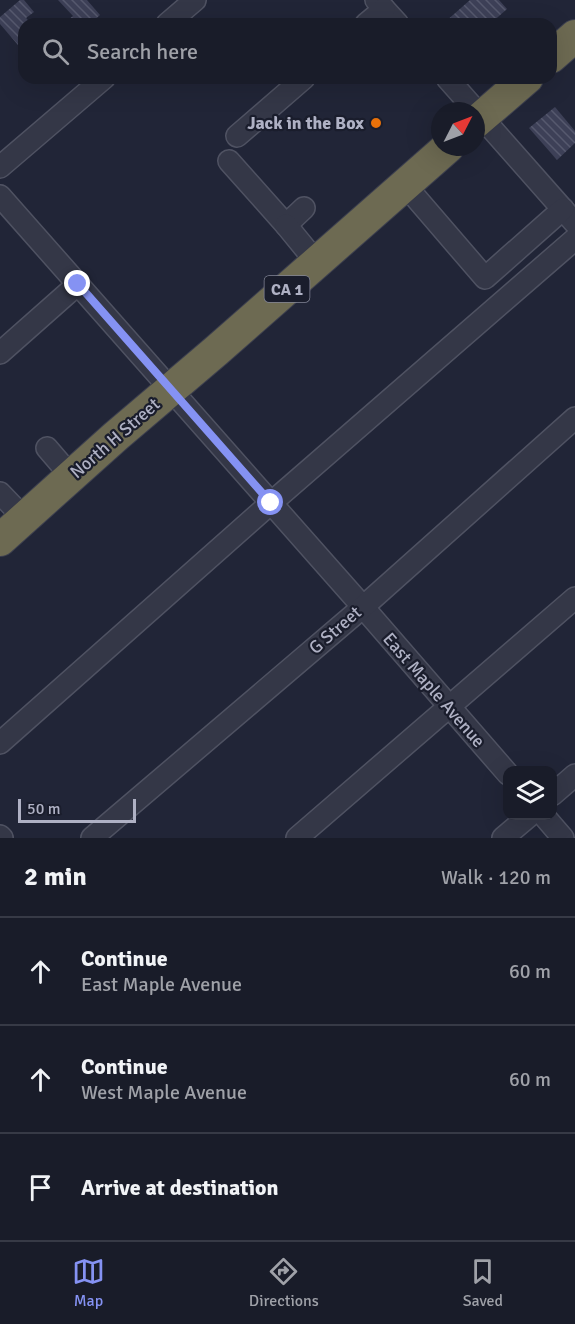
<!DOCTYPE html>
<html lang="en">
<head>
<meta charset="utf-8">
<style>
	body { margin:0; font-family:Signika,sans-serif; background:#262935; color:#f1f3f6 }
	.controls { position:absolute; right:18px; bottom:18px; display:grid; overflow:hidden; border-radius:12px; box-shadow:0 6px 24px #0002 }
	.controls button { width:54px; height:54px; display:grid; place-items:center; padding:0; border:0; border-bottom:2px solid #373a46; background:#191c29; color:#f1f3f6; font:30px sans-serif }
	.compass { position:absolute; left:431px; top:102px; width:54px; height:54px; border-radius:50%; background:#191c29; box-shadow:0 6px 24px #0002; rotate:48deg }
	.scale { position:absolute; left:18px; bottom:15px; width:118px; box-sizing:border-box; padding-left:6px; border:3px solid #afb1c4; border-top:0; font-size:16px; line-height:21px; white-space:nowrap; color:#afb1c4; -webkit-text-stroke:4px #1a1d2c; paint-order:stroke }
	.stop { position:absolute; width:18px; height:18px; margin:-14px; border:4px solid #8592f3; border-radius:50%; background:#fff }
	.stop.end { background:#8592f3; border-color:#fff; box-shadow:0 2px 6px #0008 }
	.list { margin:0; padding:0; list-style:none }
	h2 { display:flex; justify-content:space-between; align-items:center; height:78px; margin:0; padding:0 24px; font-size:26px }
	h2 small { font-size:20px; font-weight:400; color:#9fa1a8 }
	.list li { display:grid; grid-template-columns:39px 1fr auto; gap:18px; align-items:center; box-sizing:border-box; height:108px; padding:0 24px; border-top:2px solid #373a46 }
	.list b { display:block; font-size:22px; white-space:nowrap }
	.list p { margin:0; font-size:20px; white-space:nowrap; color:#9fa1a8 }
	.list em { font-size:20px; font-style:normal; color:#9fa1a8 }
	.icon { flex:none; width:33px; height:33px; fill:none; stroke:currentColor; stroke-width:2; stroke-linecap:round; stroke-linejoin:round }
	.map { position:relative; flex:none; width:575px; height:838px; overflow:hidden }
	.search { position:absolute; background:#191c29; box-shadow:0 6px 24px #0002; left:18px; right:18px; top:18px; height:66px; display:flex; align-items:center; gap:15px; box-sizing:border-box; padding:0 21px; border-radius:18px; color:#9fa1a8; font-size:22px }
	.sheet { height:402px; background:#191c29 }
	nav { display:flex; justify-content:space-around; align-items:center; box-sizing:border-box; height:84px; border-top:2px solid #373a46; background:#191c29; font-size:16px; color:#9fa1a8 }
	nav a { display:grid; justify-items:center; gap:3px }
	nav .on { color:#8592f3 }
	.map>svg:first-child { display:block }
	.building { fill:url(#building-back-hatch) }
	.lines { fill:none; stroke-linecap:round; stroke-linejoin:round }
	.minor-casing { stroke:#4f5262; stroke-width:24 }
	.highway-casing { stroke:#3c3f4f; stroke-width:34 }
	.minor { stroke:#343747; stroke-width:21 }
	.highway { stroke:#6d6a52; stroke-width:32 }
	.route { stroke:#8592f3; stroke-width:8 }
	.food-dot { fill:#e8710a; stroke:#1a1d2c; stroke-width:2 }
	.labels { text-anchor:middle; stroke-width:4.5; stroke-linejoin:round; paint-order:stroke }
	.shield { fill:#1a1d2c; stroke:#828596; stroke-width:1.5 }
	.shield-label { font-size:16px; font-weight:bold; fill:#afb1c4 }
	.poi-label { font-size:18px; font-weight:bold; fill:#afb1c4; stroke:#1a1d2c; text-anchor:end }
	.street-label { font-size:18px; fill:#afb1c4; stroke:#1a1d2c }
</style>
</head>
<body>
<div class="map">
<svg width="575" height="838" viewBox="0 0 575 838">
	<defs>
		<pattern id="building-back-hatch" width="6" height="6" patternUnits="userSpaceOnUse" patternTransform="scale(1.5)"><rect width="6" height="6" fill="#3d4057"/><path d="M-1 5l2 2M0 0l6 6M5-1l2 2" fill="none" stroke="#56596e"/></pattern>
	</defs>
	<rect width="100%" height="100%" fill="#212537"/>
	<g class="building">
		<path d="M20 0H24L34 12 26 18 31 24H24V52L0 24V17Z"/>
		<path d="M58 0H87L100 15 90 24H71L68 20 73 16Z"/>
		<path d="M470 0H499L507 9 490 24H447L445 22Z"/>
		<path d="M555 107 575 131V143L557 160 529 128Z"/>
	</g>
	<g class="lines">
		<g class="minor-casing">
			<g id="minor">
				<path d="M376 0 398 24"/>
				<path d="M167 24 195 0"/>
				<path d="M366 24 384 9"/>
				<path d="M447 78 575 223"/>
				<path d="M237 136 304 78"/>
				<path d="M229 161 286 225 304 208"/>
				<path d="M0 167 104 78"/>
				<path d="M405 185 485 278 563 209"/>
				<path d="M0 196 363 607 508 774"/>
				<path d="M286 225 317 263"/>
				<path d="M0 353 78 284"/>
				<path d="M47 448 71 476"/>
				<path d="M0 493 24 518"/>
				<path d="M0 743 271 503 575 239"/>
				<path d="M552 795 575 775"/>
				<path d="M544 816 563 838"/>
				<path d="M0 836 2 838"/>
				<path d="M92 838 363 607 575 418"/>
				<path d="M297 838 575 598"/>
				<path d="M503 838 529 816"/>
			</g>
		</g>
		<g class="highway-casing">
			<g id="highway">
				<path d="M551 57 575 36"/>
				<path d="M476 122 527 78"/>
				<path d="M0 540 116 436 216 351 448 147"/>
			</g>
		</g>
		<use href="#minor" class="minor"/>
		<use href="#highway" class="highway"/>
	</g>
	<g class="lines">
		<path class="route" d="M78 284 271 503"/>
	</g>
	<circle class="food-dot" cx="376" cy="123" r="6"/>
	<g class="labels">
		<rect class="shield" x="264.5" y="276" width="45" height="26" rx="4.5"/>
		<g class="shield-label">
			<text x="287" y="295">CA 1</text>
		</g>
		<g class="poi-label">
			<text x="364" y="129">Jack in the Box</text>
		</g>
		<g class="street-label">
			<text transform="translate(115 438) rotate(-41)" y="6">North H Street</text>
			<text transform="translate(335 630) rotate(-41)" y="6">G Street</text>
			<text transform="translate(434 690) rotate(49)" y="6">East Maple Avenue</text>
		</g>
	</g>
</svg>
<div class="controls">
<button><svg class="icon" aria-label="layers" viewBox="0 0 24 24"><path d="M12 4l9 5-9 5-9-5zM3 14l9 5 9-5"/></svg></button>
</div>
<svg class="compass" viewBox="-18 -18 36 36"><path d="M0-13l5 13h-10z" fill="#e53935"/><path d="M0 13l5-13h-10z" fill="#9fa1a8"/></svg>
<div class="scale">50 m</div>
<div class="stop" style="left:271px;top:503px"></div>
<div class="stop end" style="left:78px;top:284px"></div>
<div class="search"><svg class="icon" aria-label="search" viewBox="0 0 24 24"><circle cx="10" cy="10" r="6"/><path d="M15 15l6 6"/></svg>Search here</div>
</div>
<section class="sheet">
<h2>2 min<small>Walk · 120 m</small></h2>
<ul class="list">
<li><svg class="icon" aria-label="ahead" viewBox="0 0 24 24"><path d="M12 20V5M6 11l6-6 6 6"/></svg><div><b>Continue</b><p>East Maple Avenue</p></div><em>60 m</em></li>
<li><svg class="icon" aria-label="ahead" viewBox="0 0 24 24"><path d="M12 20V5M6 11l6-6 6 6"/></svg><div><b>Continue</b><p>West Maple Avenue</p></div><em>60 m</em></li>
<li><svg class="icon" aria-label="arrive" viewBox="0 0 24 24"><path d="M6 21V4h12l-3 4 3 4H6"/></svg><div><b>Arrive at destination</b></div></li>
</ul>
</section>
<nav>
<a class="on"><svg class="icon" aria-label="map" viewBox="0 0 24 24"><path d="M3 6l6-2 6 2 6-2v14l-6 2-6-2-6 2zM9 4v14M15 6v14"/></svg>Map</a>
<a><svg class="icon" aria-label="directions" viewBox="0 0 24 24"><path d="M12 3l9 9-9 9-9-9zM9 14v-3h6M13 9l2 2-2 2"/></svg>Directions</a>
<a><svg class="icon" aria-label="saved" viewBox="0 0 24 24"><path d="M7 4h10v16l-5-4-5 4z"/></svg>Saved</a>
</nav>
</body>
</html>
